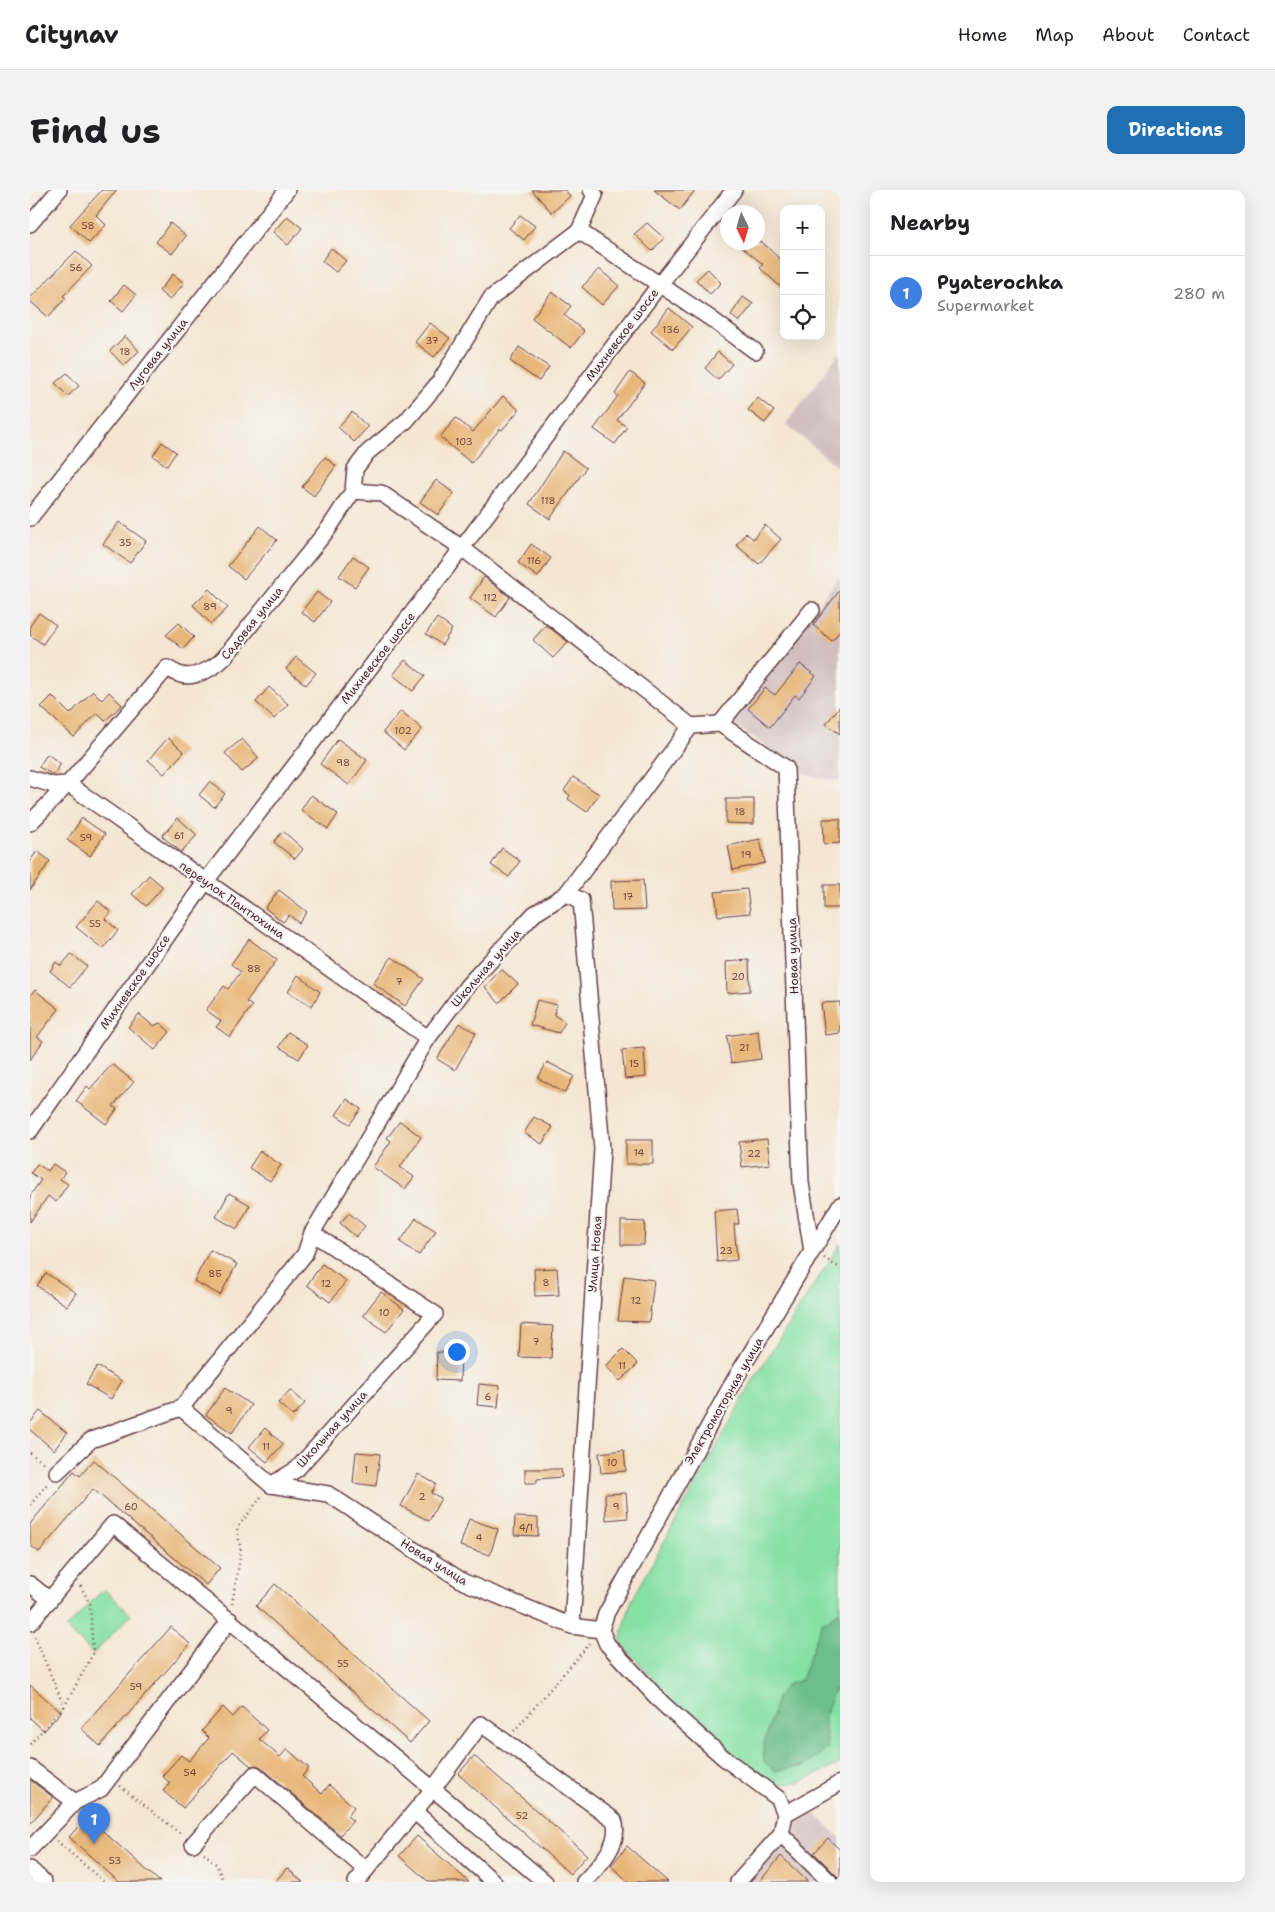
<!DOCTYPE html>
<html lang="en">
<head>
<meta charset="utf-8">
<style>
	body { margin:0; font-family:"Shantell Sans",sans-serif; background:#f2f2f2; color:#202124 }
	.controls { position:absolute; right:15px; top:15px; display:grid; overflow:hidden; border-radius:10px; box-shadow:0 5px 20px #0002 }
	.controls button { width:45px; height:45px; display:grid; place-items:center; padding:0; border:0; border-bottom:1px solid #e0e0e0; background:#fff; color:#202124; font:25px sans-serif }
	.compass { position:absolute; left:690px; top:15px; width:45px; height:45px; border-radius:50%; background:#fff; box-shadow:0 5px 20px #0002; rotate:175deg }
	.you { position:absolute; left:426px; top:1161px; width:18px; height:18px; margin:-12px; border:4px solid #fff; border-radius:50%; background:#1a73e8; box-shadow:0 0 0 8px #1a73e833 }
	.badge { display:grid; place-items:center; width:32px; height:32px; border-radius:50%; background:#1f6fb2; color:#fff; font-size:16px; font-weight:700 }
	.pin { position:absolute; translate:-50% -41px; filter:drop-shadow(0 1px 2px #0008) }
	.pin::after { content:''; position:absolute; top:26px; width:18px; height:15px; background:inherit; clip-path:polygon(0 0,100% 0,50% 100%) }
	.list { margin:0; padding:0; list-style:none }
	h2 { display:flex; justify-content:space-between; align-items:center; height:65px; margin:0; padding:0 20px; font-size:21px }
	h2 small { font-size:16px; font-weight:400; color:#757577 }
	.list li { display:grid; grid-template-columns:32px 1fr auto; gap:15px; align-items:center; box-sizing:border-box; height:75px; padding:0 20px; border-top:1px solid #e0e0e0 }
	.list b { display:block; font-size:19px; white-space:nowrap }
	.list p { margin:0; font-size:16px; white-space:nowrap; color:#757577 }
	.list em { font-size:16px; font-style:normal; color:#757577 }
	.icon { flex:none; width:28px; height:28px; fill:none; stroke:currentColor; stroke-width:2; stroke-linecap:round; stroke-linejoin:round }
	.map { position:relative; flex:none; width:810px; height:1692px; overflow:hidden; border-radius:10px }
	header { display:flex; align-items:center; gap:30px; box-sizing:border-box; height:70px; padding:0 25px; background:#fff; border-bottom:1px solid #e0e0e0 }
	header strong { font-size:24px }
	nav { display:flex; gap:28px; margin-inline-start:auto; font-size:18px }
	.intro { display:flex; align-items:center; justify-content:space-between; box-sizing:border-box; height:120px; padding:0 30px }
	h1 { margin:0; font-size:35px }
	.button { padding:12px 22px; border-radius:10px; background:#1f6fb2; color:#fff; font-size:18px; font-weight:700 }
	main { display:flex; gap:30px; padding:0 30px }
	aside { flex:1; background:#fff; border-radius:10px; box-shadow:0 5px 20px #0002 }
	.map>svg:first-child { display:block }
	.industrial { fill:#d1bfbf }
	.green { fill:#86e0a5; stroke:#688068 }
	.forest { fill:#6cbe8a; stroke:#5b6e5a }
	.building { fill:#e8b678 }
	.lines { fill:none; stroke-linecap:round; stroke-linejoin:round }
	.minor-casing { stroke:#643d44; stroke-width:18 }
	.path { stroke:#643d44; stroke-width:2.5; stroke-dasharray:1 4; stroke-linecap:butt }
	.minor { stroke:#fff; stroke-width:15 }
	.labels { text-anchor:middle; stroke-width:4.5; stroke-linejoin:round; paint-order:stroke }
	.number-label { font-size:10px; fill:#72453e }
	.street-label { font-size:12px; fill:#4a1f2b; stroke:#f6f6f2 }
</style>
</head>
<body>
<header>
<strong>Citynav</strong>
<nav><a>Home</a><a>Map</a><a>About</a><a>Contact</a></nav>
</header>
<div class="intro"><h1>Find us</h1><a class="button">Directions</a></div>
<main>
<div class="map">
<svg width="810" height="1692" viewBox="0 0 810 1692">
	<rect width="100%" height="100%" fill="#f6f6f2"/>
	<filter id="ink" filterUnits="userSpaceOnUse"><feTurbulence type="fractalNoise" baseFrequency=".02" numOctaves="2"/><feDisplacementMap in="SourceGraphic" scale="10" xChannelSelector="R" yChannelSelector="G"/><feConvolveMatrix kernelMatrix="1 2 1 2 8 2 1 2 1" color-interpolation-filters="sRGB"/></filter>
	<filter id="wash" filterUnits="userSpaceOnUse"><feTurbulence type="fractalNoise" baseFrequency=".0096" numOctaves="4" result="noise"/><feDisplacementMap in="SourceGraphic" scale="20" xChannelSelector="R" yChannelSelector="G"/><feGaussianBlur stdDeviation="1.12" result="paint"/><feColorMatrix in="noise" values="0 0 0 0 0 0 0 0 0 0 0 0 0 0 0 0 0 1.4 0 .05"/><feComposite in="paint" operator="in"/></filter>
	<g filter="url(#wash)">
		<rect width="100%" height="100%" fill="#f4e6d3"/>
		<g class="industrial">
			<path d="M810 162V279L756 234Z"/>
			<path d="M810 386V591L777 585 701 532Z"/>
			<path d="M777 1616 810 1648V1692H710Z"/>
		</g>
		<g class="green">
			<path d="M810 1054V1421L792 1433 771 1490 756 1495 794 1529 803 1501 810 1497V1574L769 1592 742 1596 666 1541 590 1451 601 1412 722 1192Z"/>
			<path d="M74 1399 101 1425 63 1464 36 1438Z"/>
		</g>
		<path class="forest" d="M810 1421V1497L803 1501 794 1529 798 1559 774 1576 745 1581 734 1572 733 1558 747 1508 756 1495 771 1490 792 1433Z"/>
		<g id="blocks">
			<g class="building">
				<path d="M72 0H87L66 25 76 35 59 53 40 35Z"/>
				<path d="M502 0H535L540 6 522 23Z"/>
				<path d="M624 0H665L650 20Z"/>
				<path d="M490 25 505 36 494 50 479 38Z"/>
				<path d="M257 26 272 38 258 55 243 42Z"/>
				<path d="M140 33 156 46 142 64 126 52Z"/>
				<path d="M617 33 634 48 622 61 604 44Z"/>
				<path d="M705 52H732L754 73V100L730 78 733 74Z"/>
				<path d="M301 58 316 71 306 82 292 71Z"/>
				<path d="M46 61 62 76 33 106 36 108 18 127 0 111V108Z"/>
				<path d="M569 79 589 96 572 115 552 97Z"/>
				<path d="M678 79 691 93 680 104 666 90Z"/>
				<path d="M143 84 154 93 140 110 129 101Z"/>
				<path d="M94 95 106 105 93 121 81 111Z"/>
				<path d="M522 102 541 116 534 125 554 141 541 158 502 128Z"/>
				<path d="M713 107 723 114 709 132 701 125Z"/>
				<path d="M639 118 662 137 643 159 621 141Z"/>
				<path d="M400 133 420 148 404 167 385 152Z"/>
				<path d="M95 146 109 161 94 176 80 161Z"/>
				<path d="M489 157 519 177 509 191 480 171Z"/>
				<path d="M688 162 702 174 688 190 675 178Z"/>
				<path d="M600 182 615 193 587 230 597 237 585 254 564 239 588 206 585 204Z"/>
				<path d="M37 183 49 196 38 206 25 193Z"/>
				<path d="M473 206 489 220 472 240 470 239 441 273 410 247 426 228 443 242Z"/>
				<path d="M728 208 744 221 735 233 718 220Z"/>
				<path d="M322 222 338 237 324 252 308 237Z"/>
				<path d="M132 252 146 262 137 276 123 266Z"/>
				<path d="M533 261 556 278 520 329 499 314Z"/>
				<path d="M295 267 306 276 284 306 272 297Z"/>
				<path d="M406 290 424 303 408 325 390 312Z"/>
				<path d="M89 332 116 351 100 373 73 354Z"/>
				<path d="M735 335 751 349 729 374 706 355 716 343 723 349Z"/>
				<path d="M230 336 247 350 214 389 198 376Z"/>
				<path d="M501 354 521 368 508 387 488 373Z"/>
				<path d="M323 366 339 377 325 397 309 386Z"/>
				<path d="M454 387 480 407 466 427 440 408Z"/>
				<path d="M179 399 198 418 181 434 163 415Z"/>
				<path d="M810 400V441L802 451 783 435Z"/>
				<path d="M287 402 300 412 285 432 271 422Z"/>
				<path d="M9 423 26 435 13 454 0 445V436Z"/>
				<path d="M407 428 422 439 412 455 396 444Z"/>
				<path d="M149 433 164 447 153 459 136 445Z"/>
				<path d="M516 435 538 452 523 468 503 450Z"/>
				<path d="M266 467 286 483 276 495 256 479Z"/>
				<path d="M375 470 395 486 383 501 363 485Z"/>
				<path d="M770 474 786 486 769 508 765 505 740 537 718 519 735 498 745 505Z"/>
				<path d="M239 497 258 514 244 529 226 512Z"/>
				<path d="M63 501 72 510 79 502 92 515 75 531 67 523 44 547 11 517 22 506 40 524Z"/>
				<path d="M810 516V544L796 534Z"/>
				<path d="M371 521 392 539 374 560 353 542Z"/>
				<path d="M138 548 154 562 134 584 118 570Z"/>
				<path d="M212 549 229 568 212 582 195 563Z"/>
				<path d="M308 549 337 570 319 595 290 574Z"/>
				<path d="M17 564 31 574 23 585 9 577Z"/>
				<path d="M543 587 569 604 557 622 538 609 540 605 534 601Z"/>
				<path d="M180 591 195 604 184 617 169 605Z"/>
				<path d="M281 605 308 624 298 639 271 620Z"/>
				<path d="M696 609H724V634L696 633Z"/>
				<path d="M52 628 75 644 60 666 37 650Z"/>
				<path d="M148 628 167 645 151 662 132 646Z"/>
				<path d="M793 629H810V653L794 654Z"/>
				<path d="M253 641 273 659 265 669 244 652Z"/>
				<path d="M730 649 735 673 703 680 698 656Z"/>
				<path d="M472 658 490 671 479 687 461 675Z"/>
				<path d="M7 661 20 671 0 700V671Z"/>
				<path d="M119 685 133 697 116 716 102 704Z"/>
				<path d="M613 690 615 720 582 721 581 691Z"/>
				<rect x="794" y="695" width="16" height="23"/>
				<path d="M717 699 720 723 688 726 685 702Z"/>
				<path d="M249 700 277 722 269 733 259 725 253 732 235 718Z"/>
				<path d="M68 711 81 722 75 729 88 740 73 759 46 737Z"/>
				<path d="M219 749 247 770 216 812 222 816 200 847 186 837 191 831 176 820 194 796 198 799 211 782 201 774Z"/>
				<path d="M41 764 57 776 40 797 20 781 26 772 31 776Z"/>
				<path d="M362 767 394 789 375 816 343 793Z"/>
				<path d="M719 770 720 801 697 803 696 772Z"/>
				<path d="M471 779 488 794 469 813 455 797Z"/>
				<path d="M268 785 290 802 282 816 258 802Z"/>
				<path d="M5 800 29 819 7 847 13 851 0 870V805Z"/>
				<path d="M507 810 527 815 524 825 535 832 529 843 500 835Z"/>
				<path d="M810 812V843L795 845 791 813Z"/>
				<path d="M109 824 123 836 130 833 140 842 125 860 98 837Z"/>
				<path d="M429 833 446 843 425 880 407 869Z"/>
				<path d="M728 841 731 869 701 873 697 846Z"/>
				<path d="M258 842 278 855 269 869 249 857Z"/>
				<path d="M614 858 616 887 595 889 592 860Z"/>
				<path d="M517 872 544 886 535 903 508 888Z"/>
				<path d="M82 874 104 892 83 916 87 919 76 934 46 911 57 896 60 899Z"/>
				<path d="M317 909 331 919 320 934 306 925Z"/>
				<path d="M504 927 523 937 512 954 494 943Z"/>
				<path d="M370 931 391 947 370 977 384 987 375 999 343 977 361 951 357 948Z"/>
				<path d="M737 949 740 974 712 977 709 952Z"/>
				<rect x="596" y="950" width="27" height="24"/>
				<path d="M230 961 251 975 240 991 219 978Z"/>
				<path d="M7 974 18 981 23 974 35 982 30 989 38 994 26 1012 18 1006 0 1032V1006L11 990 1 983Z"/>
				<path d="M199 1003 220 1015 207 1039 186 1027Z"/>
				<path d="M707 1019 709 1034H704L707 1070 687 1072 684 1021Z"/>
				<path d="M319 1023 335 1036 326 1047 310 1033Z"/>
				<path d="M386 1028 406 1041 389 1065 370 1052Z"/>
				<path d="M591 1031 615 1032 614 1055H591Z"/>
				<path d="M180 1060 207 1074 190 1105 164 1091Z"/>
				<path d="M292 1074 316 1091 300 1112 277 1095Z"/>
				<path d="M527 1078 529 1105 505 1106 504 1079Z"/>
				<path d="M16 1083 46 1103 37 1116 7 1096Z"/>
				<path d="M594 1086 624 1090 619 1132 588 1131Z"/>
				<path d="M351 1102 374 1119 356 1142 333 1125Z"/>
				<path d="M491 1134 523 1136 521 1168 489 1167Z"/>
				<path d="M593 1159 608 1174 590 1191 576 1176Z"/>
				<path d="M407 1162 431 1163 430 1191 406 1190Z"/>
				<path d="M67 1176 92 1191 81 1209 56 1194Z"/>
				<path d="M449 1194 470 1196 468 1217 447 1215Z"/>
				<path d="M195 1198 221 1215 202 1243 176 1225Z"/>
				<path d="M260 1200 275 1213 263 1226 248 1213Z"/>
				<path d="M10 1221 37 1243 24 1260 0 1240V1233Z"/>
				<path d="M235 1238 253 1254 237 1272 219 1257Z"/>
				<path d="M594 1260 596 1281 571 1283 569 1263Z"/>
				<path d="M326 1262 350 1264 346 1296 323 1293Z"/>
				<path d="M64 1270 190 1378 176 1395 63 1299 9 1362 0 1355V1334L44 1281 50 1286Z"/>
				<path d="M495 1279H531L532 1287 507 1289V1293H495Z"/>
				<path d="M388 1284 406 1294 401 1303 411 1308 399 1331 371 1316Z"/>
				<path d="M596 1303 598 1328 576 1330 575 1304Z"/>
				<path d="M485 1327 508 1328V1346L484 1345Z"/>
				<path d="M439 1329 468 1339 460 1365 430 1356Z"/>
				<path d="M245 1394 399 1531 380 1553 226 1416Z"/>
				<path d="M141 1437 160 1454 70 1556 51 1538Z"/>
				<path d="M0 1495 31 1522 14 1541 0 1528Z"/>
				<path d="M193 1517 203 1527 212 1517 237 1540 229 1549 250 1567 257 1559 279 1578 272 1586 292 1604 299 1595 324 1617 317 1626 323 1631 310 1645 231 1577 226 1575 221 1576 203 1561 153 1618 133 1601 140 1593 132 1586 151 1565 159 1571 179 1548 172 1541Z"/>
				<path d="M444 1566 557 1665 540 1684 428 1584Z"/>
				<path d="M0 1590 23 1607 0 1634Z"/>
				<path d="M57 1627 130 1692H89L39 1647Z"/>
				<path d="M387 1646 439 1692H399L369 1666Z"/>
				<path d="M798 1648 810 1660V1689L784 1663Z"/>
				<path d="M597 1656 638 1692H599L581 1676Z"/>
				<path d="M751 1666 778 1692H729Z"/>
				<path d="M257 1678 273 1692H245Z"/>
			</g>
		</g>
	</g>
	<g filter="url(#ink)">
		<use href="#blocks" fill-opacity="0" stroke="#643d44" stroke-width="1"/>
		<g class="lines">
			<g class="minor-casing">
				<g id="minor">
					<path d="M561 0 565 5 549 41 680 128 725 161"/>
					<path d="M0 34 29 0"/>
					<path d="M323 301 351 303 432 358 661 536"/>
					<path d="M0 328 257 0"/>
					<path d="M690 534 782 420"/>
					<path d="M661 536 690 534 756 578 771 993 782 1061"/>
					<path d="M0 588 23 595 38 594 398 848"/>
					<path d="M0 633 38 594 137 478C141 480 147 484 151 485 165 489 185 477 194 468L299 338 323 301 325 279 338 262 376 231 410 191 461 108 549 41"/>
					<path d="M536 704 551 710 572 959 542 1436"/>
					<path d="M0 941 176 691 432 358 630 94 704 0"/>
					<path d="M151 1218 275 1064 282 1043 398 848 438 795 504 724 536 704 661 536"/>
					<path d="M151 1218 241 1295"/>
					<path d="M27 1282 61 1250 151 1218"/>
					<path d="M241 1295 267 1279 405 1124 282 1043"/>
					<path d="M241 1295 298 1304 434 1392 542 1436 571 1440"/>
					<path d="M0 1394 20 1410"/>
					<path d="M0 1433 83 1334 403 1599 326 1692"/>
					<path d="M571 1440 576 1424 702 1194 810 1015"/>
					<path d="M571 1440 577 1454 633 1514 694 1568 749 1609 755 1624 751 1644"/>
					<path d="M0 1578 45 1612"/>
					<path d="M385 1622 464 1692"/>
					<path d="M755 1624 810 1593"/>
					<path d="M751 1644 800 1692"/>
					<path d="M163 1654 225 1584 336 1680"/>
					<path d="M0 1659 45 1612 71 1599 200 1430"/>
					<path d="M0 1679 14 1692"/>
					<path d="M515 1692 403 1599 451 1534 584 1630C592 1653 569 1676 554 1692"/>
					<path d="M708 1692 751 1644"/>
				</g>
			</g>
			<g class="path">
				<path d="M794 1068 810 1078"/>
				<path d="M0 1263 15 1274"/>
				<path d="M0 1315 18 1293"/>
				<path d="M202 1414 211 1362 207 1338 232 1306"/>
				<path d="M34 1517 63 1464 60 1414 50 1395"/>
				<path d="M484 1541 561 1452"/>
				<path d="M0 1554 34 1517 5 1447"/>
				<path d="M90 1596 152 1645"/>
				<path d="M27 1651 74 1692"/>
				<path d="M174 1663 186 1674 194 1692"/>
			</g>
			<use href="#minor" class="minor"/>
		</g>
	</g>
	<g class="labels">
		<g class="number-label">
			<text x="58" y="39">58</text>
			<text x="46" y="81">56</text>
			<text x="641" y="143">136</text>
			<text x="402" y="154">37</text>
			<text x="95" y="165">18</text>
			<text x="434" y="255">103</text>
			<text x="518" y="314">118</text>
			<text x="95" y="356">35</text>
			<text x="504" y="374">116</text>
			<text x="460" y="411">112</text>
			<text x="180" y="420">89</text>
			<text x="373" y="544">102</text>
			<text x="313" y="576">98</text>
			<text x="710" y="625">18</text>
			<text x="149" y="649">61</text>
			<text x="56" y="651">59</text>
			<text x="716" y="668">19</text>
			<text x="598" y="710">17</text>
			<text x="65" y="737">55</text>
			<text x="224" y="782">88</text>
			<text x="708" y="790">20</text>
			<text x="369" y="795">7</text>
			<text x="714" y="861">21</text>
			<text x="604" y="877">15</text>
			<text x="609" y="966">14</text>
			<text x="724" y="967">22</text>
			<text x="696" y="1064">23</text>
			<text x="185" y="1087">8Б</text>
			<text x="516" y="1096">8</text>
			<text x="296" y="1097">12</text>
			<text x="606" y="1114">12</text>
			<text x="354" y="1126">10</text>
			<text x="506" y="1155">7</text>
			<text x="592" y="1179">11</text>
			<text x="458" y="1210">6</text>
			<text x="199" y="1224">9</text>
			<text x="236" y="1260">11</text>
			<text x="582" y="1276">10</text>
			<text x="336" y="1283">1</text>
			<text x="392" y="1310">2</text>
			<text x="101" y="1320">60</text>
			<text x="586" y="1320">9</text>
			<text x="496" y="1341">4/1</text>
			<text x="449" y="1351">4</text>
			<text x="313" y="1477">55</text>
			<text x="106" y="1500">59</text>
			<text x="160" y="1586">54</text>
			<text x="492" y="1629">52</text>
			<text x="85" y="1674">53</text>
		</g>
		<g class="street-label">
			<text transform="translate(592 145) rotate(-53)" y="4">Михневское шоссе</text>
			<text transform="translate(128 164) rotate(-52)" y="4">Луговая улица</text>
			<text transform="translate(222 433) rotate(-51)" y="4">Садовая улица</text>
			<text transform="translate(348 468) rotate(-52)" y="4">Михневское шоссе</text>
			<text transform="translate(202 710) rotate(35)" y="4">переулок Пантюхина</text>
			<text transform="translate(763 766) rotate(-92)" y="4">Новая улица</text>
			<text transform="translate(456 778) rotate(-49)" y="4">Школьная улица</text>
			<text transform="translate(105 792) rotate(-55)" y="4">Михневское шоссе</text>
			<text transform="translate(565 1064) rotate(-86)" y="4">Улица Новая</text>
			<text transform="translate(694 1211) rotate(-60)" y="4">Электромоторная улица</text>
			<text transform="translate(302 1239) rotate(-48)" y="4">Школьная улица</text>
			<text transform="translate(404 1372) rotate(32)" y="4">Новая улица</text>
		</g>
	</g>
</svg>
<div class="controls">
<button>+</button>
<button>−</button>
<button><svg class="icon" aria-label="locate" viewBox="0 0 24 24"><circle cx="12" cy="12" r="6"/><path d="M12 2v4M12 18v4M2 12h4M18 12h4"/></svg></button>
</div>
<svg class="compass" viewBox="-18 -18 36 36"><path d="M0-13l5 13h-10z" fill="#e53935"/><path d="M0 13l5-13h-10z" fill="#757577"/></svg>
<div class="you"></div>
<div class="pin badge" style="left:64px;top:1654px;background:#3f7fe0">1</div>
</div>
<aside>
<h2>Nearby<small></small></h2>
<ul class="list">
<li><span class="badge" style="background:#3f7fe0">1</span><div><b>Pyaterochka</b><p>Supermarket</p></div><em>280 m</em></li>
</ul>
</aside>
</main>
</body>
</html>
